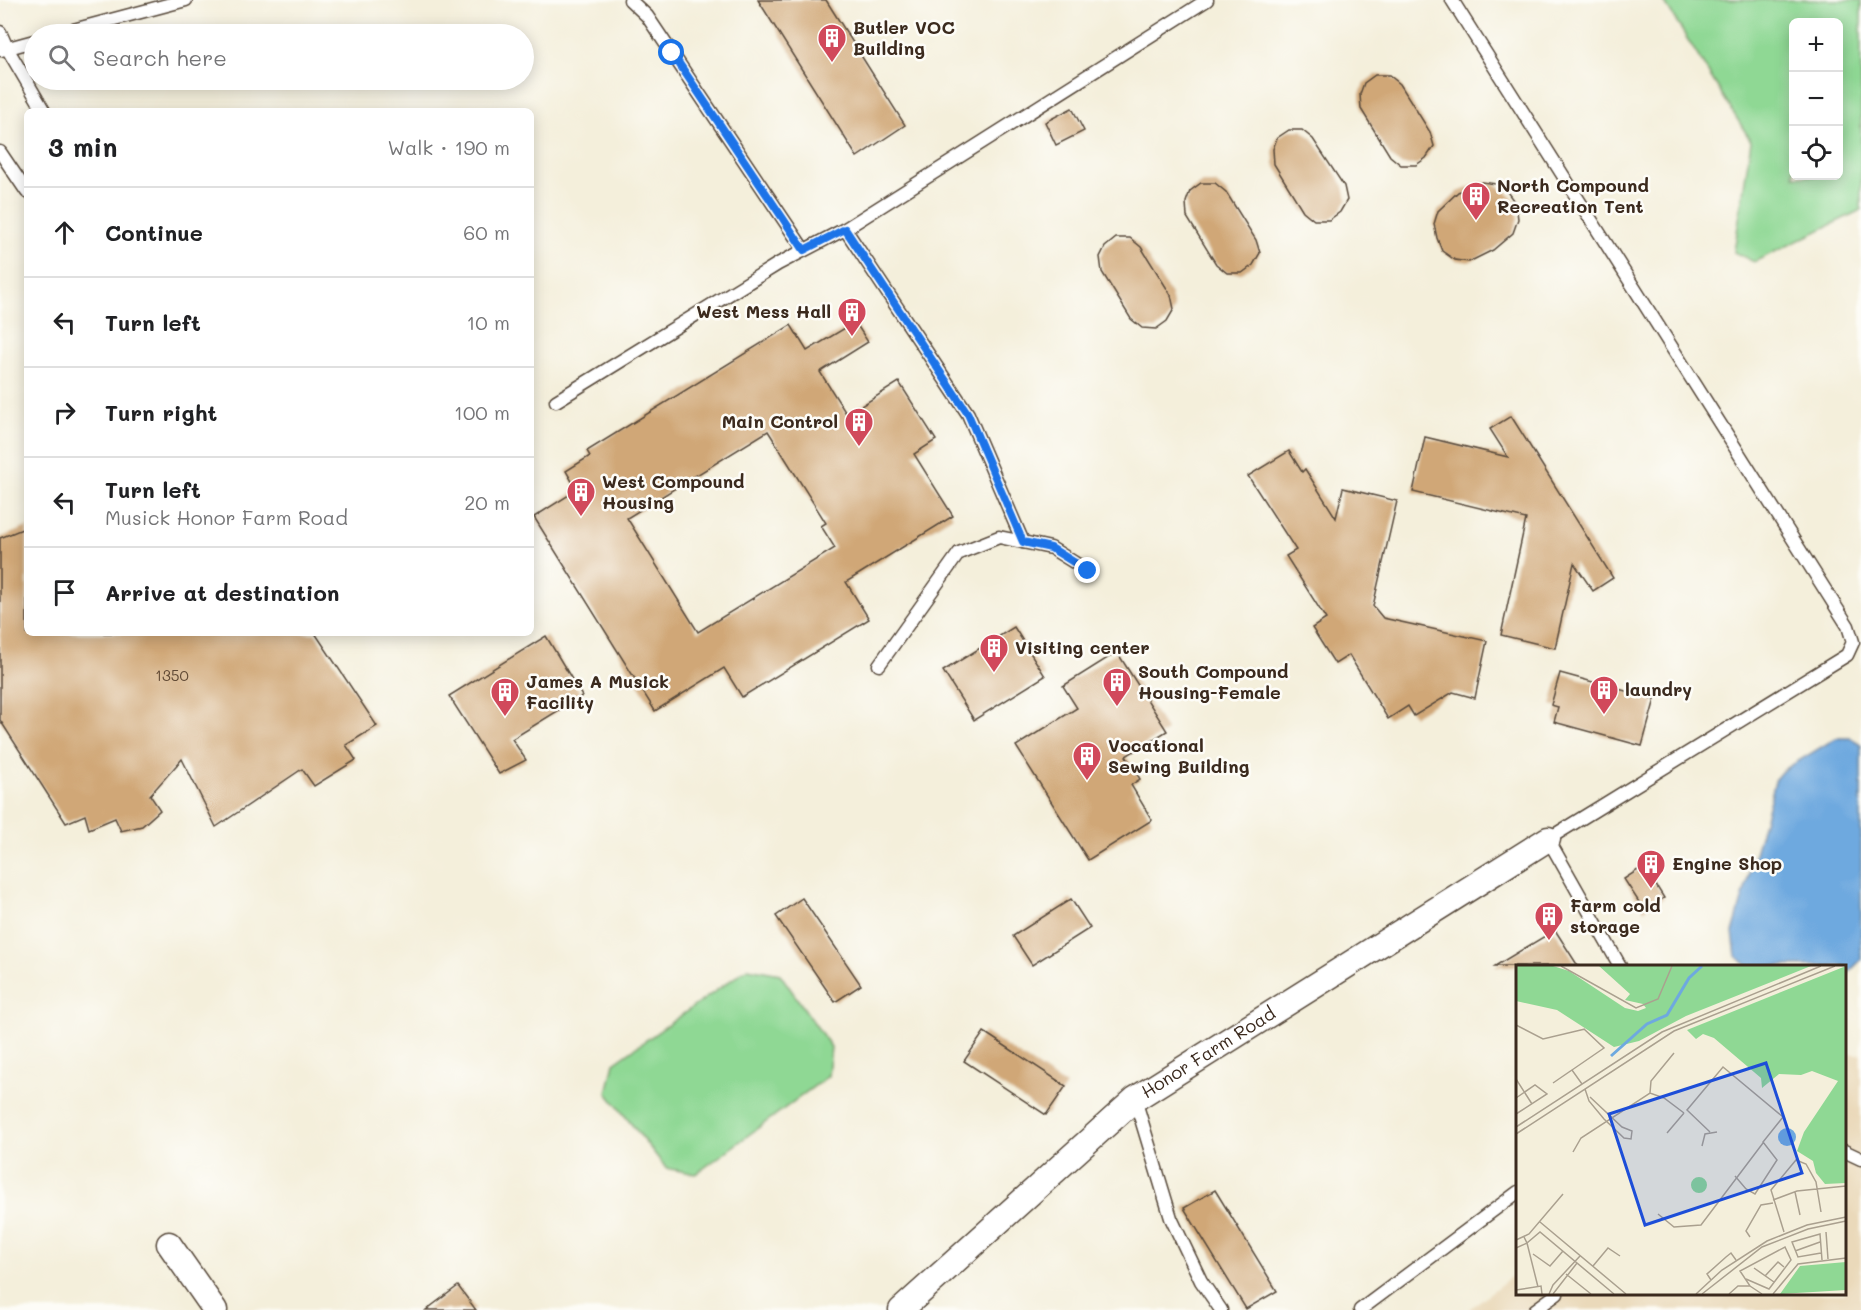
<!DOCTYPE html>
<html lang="en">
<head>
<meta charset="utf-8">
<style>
	body { margin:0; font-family:Mali,sans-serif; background:#f2f2f2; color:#202124 }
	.controls { position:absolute; right:18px; top:18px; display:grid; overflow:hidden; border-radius:9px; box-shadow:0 3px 15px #0003 }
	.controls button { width:54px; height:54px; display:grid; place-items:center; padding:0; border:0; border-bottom:2px solid #e0e0e0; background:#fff; color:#202124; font:30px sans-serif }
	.stop { position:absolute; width:18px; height:18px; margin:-14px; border:4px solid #1a73e8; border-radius:50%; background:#fff }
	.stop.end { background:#1a73e8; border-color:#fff; box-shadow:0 2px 6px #0008 }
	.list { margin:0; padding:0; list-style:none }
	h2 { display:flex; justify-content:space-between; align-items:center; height:78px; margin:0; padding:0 24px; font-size:26px }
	h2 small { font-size:20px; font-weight:400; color:#757577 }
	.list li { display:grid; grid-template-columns:39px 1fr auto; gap:18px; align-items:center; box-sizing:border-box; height:90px; padding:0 24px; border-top:2px solid #e0e0e0 }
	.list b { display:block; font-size:22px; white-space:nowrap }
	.list p { margin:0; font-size:20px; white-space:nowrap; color:#757577 }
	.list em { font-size:20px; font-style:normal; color:#757577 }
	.icon { flex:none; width:33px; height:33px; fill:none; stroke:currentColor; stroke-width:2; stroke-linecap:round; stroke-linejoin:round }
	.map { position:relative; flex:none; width:1861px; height:1310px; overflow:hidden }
	.search { position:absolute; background:#fff; box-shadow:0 3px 15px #0003; left:24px; top:24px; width:510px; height:66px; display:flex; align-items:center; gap:15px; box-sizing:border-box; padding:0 21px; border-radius:33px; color:#757577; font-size:22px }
	.panel { position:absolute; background:#fff; box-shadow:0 3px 15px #0003; left:24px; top:108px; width:510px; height:528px; border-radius:9px }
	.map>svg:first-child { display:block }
	.built { fill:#ead9ba }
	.green { fill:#8fd894; stroke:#658159; stroke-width:1.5; fill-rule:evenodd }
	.water { fill:#6ea9df; stroke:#546a7e; stroke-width:1.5 }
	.building { fill:#d0a777; fill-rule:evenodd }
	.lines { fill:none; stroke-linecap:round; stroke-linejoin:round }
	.service-casing { stroke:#57483a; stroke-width:15 }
	.minor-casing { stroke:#57483a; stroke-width:27 }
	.service { stroke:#fff; stroke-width:12 }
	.minor { stroke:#fff; stroke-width:24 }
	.route { stroke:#1a73e8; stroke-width:8 }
	.labels { text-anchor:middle; stroke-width:5; stroke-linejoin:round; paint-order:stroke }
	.number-label { font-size:15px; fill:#604934 }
	.poi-label { font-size:18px; font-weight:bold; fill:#3b2a1e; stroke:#fdfcf7; text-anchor:start }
	.street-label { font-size:18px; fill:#3b2a1e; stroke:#fdfcf7 }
	.inset-river { fill:none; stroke:#6ea9df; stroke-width:3 }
	.inset-road { fill:none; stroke:#aaa08f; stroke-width:1.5 }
	.view { fill:#1d4ed8; fill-opacity:0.15; stroke:#1d4ed8; stroke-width:3 }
	.inset-edge { fill:none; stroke:#3b2a1e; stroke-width:3 }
</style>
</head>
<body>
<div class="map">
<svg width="1861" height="1310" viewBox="0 0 1861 1310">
	<rect width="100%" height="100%" fill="#fdfcf7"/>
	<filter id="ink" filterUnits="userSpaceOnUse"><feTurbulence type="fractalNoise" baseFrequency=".0167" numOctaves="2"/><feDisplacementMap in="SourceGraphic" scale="12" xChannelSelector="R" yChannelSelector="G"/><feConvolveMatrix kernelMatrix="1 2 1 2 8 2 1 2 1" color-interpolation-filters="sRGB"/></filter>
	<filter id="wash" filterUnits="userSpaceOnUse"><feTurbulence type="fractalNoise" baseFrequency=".008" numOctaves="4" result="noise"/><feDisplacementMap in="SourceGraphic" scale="24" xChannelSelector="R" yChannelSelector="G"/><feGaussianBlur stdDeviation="1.35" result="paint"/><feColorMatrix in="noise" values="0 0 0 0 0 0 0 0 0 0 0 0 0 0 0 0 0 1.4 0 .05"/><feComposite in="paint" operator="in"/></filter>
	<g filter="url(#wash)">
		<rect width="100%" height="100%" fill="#f4efdb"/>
		<path class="built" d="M1845 1054H1861V1310H1468L1517 1272 1518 1294H1844Z"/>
		<g class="green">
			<path d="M1663 0H1861V210L1754 262 1734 252 1751 141ZM1838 22V176H1794V22Z"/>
			<path d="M748 968 780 974 831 1047 828 1076 696 1174 666 1168 607 1093 614 1063Z"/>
		</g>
		<path class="water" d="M1836 738H1851L1861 744V960L1845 976 1844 966H1748L1736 956 1733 932 1776 778 1782 771Z"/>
		<g id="blocks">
			<g class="building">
				<path d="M758 0H826L905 125 857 157Z"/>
				<path d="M1375 75H1389L1400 84 1430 132 1434 146 1426 158 1416 165H1401L1390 156 1361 109 1360 94 1364 83Z"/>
				<path d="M1072 108 1084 131 1056 145 1045 122Z"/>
				<path d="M1289 130H1302L1313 139 1344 186 1347 200 1340 212 1329 220H1314L1303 211 1274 164 1273 149 1277 138Z"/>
				<path d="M1482 182 1496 184 1508 193 1516 204 1518 219 1513 233 1493 250 1469 262 1455 260 1442 251 1437 238 1434 224 1438 211 1458 192Z"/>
				<path d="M1201 183H1215L1226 192 1256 240 1260 253 1253 265 1242 273H1227L1216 264 1187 217 1186 202 1190 191Z"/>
				<path d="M1116 238H1130L1141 247 1171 295 1174 309 1167 321 1156 329 1142 328 1131 319 1102 272 1100 257 1105 247Z"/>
				<path d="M855 322 868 342 820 372 847 415 899 382 936 440 914 454 953 516 846 582 869 619 742 697 724 668 655 711 534 517 577 490 566 471 590 456 587 451 791 325 807 351ZM768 431 826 523 821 526 835 548 698 632 627 518Z"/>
				<path d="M1511 416 1613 578 1593 591 1574 563 1555 648 1501 635 1526 519 1413 492 1425 437 1508 457 1490 429Z"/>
				<path d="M1289 451 1302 472 1305 469 1336 518 1343 488 1397 501 1373 606 1383 618 1487 641 1475 698 1453 692 1414 716 1408 706 1388 719 1349 655 1335 664 1312 628 1326 619 1286 556 1296 550 1248 476Z"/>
				<path d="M27 527V633H315L377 726 346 745 356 760 314 786 302 769 216 827 182 759 150 795 160 810 142 826 121 831 115 818 89 829 85 815 66 823 0 720V538Z"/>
				<path d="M1014 627 1045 676 974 720 943 671Z"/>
				<path d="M546 636 582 696 512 739 526 760 499 774 449 696Z"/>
				<path d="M1117 652 1167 731 1126 756 1140 779 1131 785 1152 820 1088 860 1016 746 1077 708 1063 686Z"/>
				<path d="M1560 673 1655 699 1642 746 1554 722 1558 707 1551 705Z"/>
				<path d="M1644 866 1664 898 1644 910 1624 879Z"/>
				<path d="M802 898 861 985 835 1002 776 916Z"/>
				<path d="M1071 899 1090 928 1032 965 1013 936Z"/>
				<path d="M1555 930 1578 966H1495Z"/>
				<path d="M984 1032 1066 1086 1046 1115 964 1061Z"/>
				<path d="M1215 1190 1277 1291 1246 1309 1184 1208Z"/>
				<path d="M458 1286 476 1310H426Z"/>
			</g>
		</g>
	</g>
	<g filter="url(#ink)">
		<use href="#blocks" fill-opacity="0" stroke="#57483a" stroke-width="1.5"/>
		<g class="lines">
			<g class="service-casing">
				<g id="service">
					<path d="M630 0 647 16 804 250"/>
					<path d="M1452 0 1848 626 1853 642 1847 655 1548 839 1620 966"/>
					<path d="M0 32 7 48 44 111"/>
					<path d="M58 34 186 0"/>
					<path d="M1 50 34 41"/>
					<path d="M0 152 27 192"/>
					<path d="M556 401 778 264 845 229"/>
					<path d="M1023 542 968 414 845 229 1207 0"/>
					<path d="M879 665 959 553 999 537 1051 548 1088 571"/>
					<path d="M1135 1099 1171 1218 1201 1281 1221 1310"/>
					<path d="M1844 1151 1861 1159"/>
					<path d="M1360 1310 1518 1192"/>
					<path d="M1535 1310 1557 1294"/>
				</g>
			</g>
			<g class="minor-casing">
				<g id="minor">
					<path d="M169 1244 215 1310"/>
					<path id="s1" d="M901 1310 1135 1099 1548 839"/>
				</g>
			</g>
			<use href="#service" class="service"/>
			<use href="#minor" class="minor"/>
		</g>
	</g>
	<g class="lines" filter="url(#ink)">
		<path class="route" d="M672 53 804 250 845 229 968 414 1023 542 1051 548 1088 571"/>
	</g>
	<defs>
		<g id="building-pin" transform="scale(1.5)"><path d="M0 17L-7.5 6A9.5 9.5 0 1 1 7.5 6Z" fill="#d1495b" stroke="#fdfcf7"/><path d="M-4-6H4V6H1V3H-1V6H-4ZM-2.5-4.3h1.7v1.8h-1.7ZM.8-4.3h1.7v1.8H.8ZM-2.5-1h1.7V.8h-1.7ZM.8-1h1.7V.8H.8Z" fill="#fff"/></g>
	</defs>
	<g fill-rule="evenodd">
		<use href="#building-pin" x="832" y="38"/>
		<use href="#building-pin" x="1476" y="196"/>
		<use href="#building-pin" x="852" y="312"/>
		<use href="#building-pin" x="859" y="422"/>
		<use href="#building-pin" x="581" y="492"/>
		<use href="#building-pin" x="994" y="648"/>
		<use href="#building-pin" x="1117" y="682"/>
		<use href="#building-pin" x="1604" y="690"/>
		<use href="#building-pin" x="505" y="692"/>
		<use href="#building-pin" x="1087" y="756"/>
		<use href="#building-pin" x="1651" y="864"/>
		<use href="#building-pin" x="1549" y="916"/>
	</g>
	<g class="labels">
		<g class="number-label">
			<text x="172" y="681">1350</text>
		</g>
		<g class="poi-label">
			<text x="853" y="34">Butler VOC<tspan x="853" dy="21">Building</tspan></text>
			<text x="1497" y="192">North Compound<tspan x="1497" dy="21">Recreation Tent</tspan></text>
			<text x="831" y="318" text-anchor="end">West Mess Hall</text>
			<text x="838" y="428" text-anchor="end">Main Control</text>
			<text x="602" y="488">West Compound<tspan x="602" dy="21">Housing</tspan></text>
			<text x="1015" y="654">Visiting center</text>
			<text x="1138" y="678">South Compound<tspan x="1138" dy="21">Housing-Female</tspan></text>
			<text x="526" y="688">James A Musick<tspan x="526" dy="21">Facility</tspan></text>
			<text x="1625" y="696">laundry</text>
			<text x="1108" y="752">Vocational<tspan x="1108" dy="21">Sewing Building</tspan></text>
			<text x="1672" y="870">Engine Shop</text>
			<text x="1570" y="912">Farm cold<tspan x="1570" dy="21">storage</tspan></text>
		</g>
		<g class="street-label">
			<text dy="6" stroke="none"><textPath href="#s1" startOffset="402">Honor Farm Road</textPath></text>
		</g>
	</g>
	<g transform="translate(1516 965)">
		<rect width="330" height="330" fill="#f4efdb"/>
		<path d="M0 1H37L53 6 109 43 122 46 130 43 127 39 109 35 114 29 83 1H295L170 51 123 76 98 82 41 45 0 36ZM330 1V218L309 219 300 208 297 196 281 186 288 167 322 116 296 106 285 110 263 109 246 123 245 113 198 73 187 69 180 74 171 65ZM175 220a8 8 0 1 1 16 0a8 8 0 1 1-16 0ZM330 297V325L264 329 284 301Z" fill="#8fd894"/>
		<path d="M262 172a9 9 0 1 1 18 0a9 9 0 1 1-18 0Z" fill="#6ea9df"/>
		<path class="inset-river" d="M95 91 131 59 151 50 173 13 186 1"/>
		<path class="inset-road" d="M45 1 120 43 142 34 156 1M0 60 27 74 69 64M56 105 88 83 68 64M0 114 16 139M37 118 56 105 66 119M69 124 73 136 88 154 108 173 115 174 116 166 106 162 74 132M134 128 135 116 158 88M0 133 19 120 31 129 0 149M0 162 146 67 305 1M194 167 171 145 207 102 267 152 247 177 261 195 239 229 230 224 219 211M151 168 168 148M0 169 158 66 319 1M186 181 189 169 201 167M57 187 65 173 134 128 148 133 168 148M279 227 284 250M257 235 281 226 330 221M142 249 158 262 185 260 247 178M24 257 110 329M268 267 255 225 280 195 290 199 300 217 305 247M310 267 312 294M234 272 230 266 245 240 257 238M0 275 13 269 47 229M0 283 11 278 8 272M279 286 304 277M305 288 282 292 276 277 304 269 306 295M17 289 34 301 47 286M77 301 92 283 104 291M238 303 258 317M50 309 75 329M249 311 262 297 268 302M230 314 253 324 275 295 269 282 224 306 234 321 246 329M195 315 191 309 210 292 215 288 220 295M22 322 11 278 24 267 98 329M0 325 25 321 26 329M33 329 37 320 64 291M37 329 61 298M180 329 206 305 251 276 291 260 330 252M186 329 246 282 292 264 330 256M213 329 222 321H234M257 329 282 299 330 293"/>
		<path class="view" d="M250 98 286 208 129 260 93 149Z"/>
		<rect width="330" height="330" class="inset-edge"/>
	</g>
</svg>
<div class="controls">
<button>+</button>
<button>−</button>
<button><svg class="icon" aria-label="locate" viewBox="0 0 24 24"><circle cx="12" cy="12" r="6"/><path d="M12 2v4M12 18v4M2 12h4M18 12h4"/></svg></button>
</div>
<div class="stop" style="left:672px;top:53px"></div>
<div class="stop end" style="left:1088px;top:571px"></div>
<div class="search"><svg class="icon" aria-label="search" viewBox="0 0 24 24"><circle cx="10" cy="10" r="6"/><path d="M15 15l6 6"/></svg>Search here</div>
<section class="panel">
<h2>3 min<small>Walk · 190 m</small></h2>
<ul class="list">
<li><svg class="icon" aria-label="ahead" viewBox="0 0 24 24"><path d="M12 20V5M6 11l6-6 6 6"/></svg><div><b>Continue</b></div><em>60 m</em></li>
<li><svg class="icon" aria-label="left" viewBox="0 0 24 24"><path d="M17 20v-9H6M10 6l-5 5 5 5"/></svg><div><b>Turn left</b></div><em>10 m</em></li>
<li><svg class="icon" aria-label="right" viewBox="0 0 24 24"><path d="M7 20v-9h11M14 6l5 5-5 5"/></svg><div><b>Turn right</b></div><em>100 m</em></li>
<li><svg class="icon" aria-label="left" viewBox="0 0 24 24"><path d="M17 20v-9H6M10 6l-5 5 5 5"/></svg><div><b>Turn left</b><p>Musick Honor Farm Road</p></div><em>20 m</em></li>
<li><svg class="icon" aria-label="arrive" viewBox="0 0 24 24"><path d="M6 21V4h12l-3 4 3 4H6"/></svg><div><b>Arrive at destination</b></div></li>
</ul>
</section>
</div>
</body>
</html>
